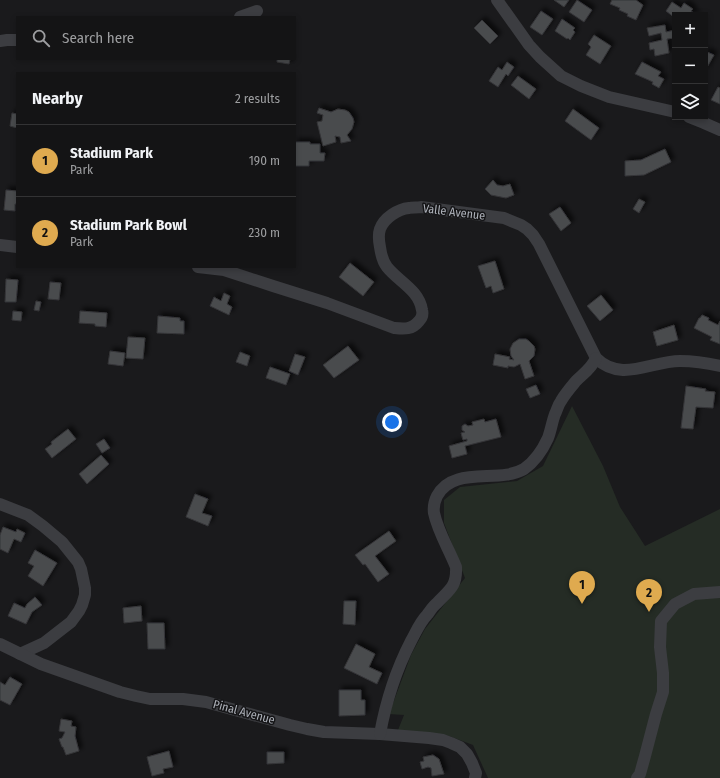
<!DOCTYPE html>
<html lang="en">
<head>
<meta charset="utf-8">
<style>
	body { margin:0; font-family:"Fira Sans Condensed",sans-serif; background:#1d1d1e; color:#f1f3f6 }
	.controls { position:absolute; right:12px; top:12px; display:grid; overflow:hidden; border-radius:0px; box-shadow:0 2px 6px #0003 }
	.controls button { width:36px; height:36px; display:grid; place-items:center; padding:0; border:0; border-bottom:1px solid #333334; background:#141415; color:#f1f3f6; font:20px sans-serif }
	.you { position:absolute; left:392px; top:422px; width:14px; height:14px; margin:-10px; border:3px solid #fff; border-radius:50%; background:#1a73e8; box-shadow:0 0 0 6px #1a73e833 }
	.badge { display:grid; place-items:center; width:26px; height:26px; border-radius:50%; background:#dfaa4f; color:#111; font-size:13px; font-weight:700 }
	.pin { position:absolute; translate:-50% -33px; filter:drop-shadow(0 1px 2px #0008) }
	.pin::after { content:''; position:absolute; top:21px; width:14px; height:12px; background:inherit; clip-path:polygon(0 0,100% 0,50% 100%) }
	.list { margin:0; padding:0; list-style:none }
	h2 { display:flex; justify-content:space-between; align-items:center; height:52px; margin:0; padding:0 16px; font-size:17px }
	h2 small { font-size:13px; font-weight:400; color:#9d9ea0 }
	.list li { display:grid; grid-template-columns:26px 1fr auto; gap:12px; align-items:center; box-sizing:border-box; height:72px; padding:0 16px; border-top:1px solid #333334 }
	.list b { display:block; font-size:15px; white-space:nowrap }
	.list p { margin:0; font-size:13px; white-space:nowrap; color:#9d9ea0 }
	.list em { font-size:13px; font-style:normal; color:#9d9ea0 }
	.icon { flex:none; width:22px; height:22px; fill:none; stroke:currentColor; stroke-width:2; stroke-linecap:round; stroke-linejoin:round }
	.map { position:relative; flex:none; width:720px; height:778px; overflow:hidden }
	.search { position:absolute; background:#141415; box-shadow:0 2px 6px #0003; left:16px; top:16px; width:280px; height:44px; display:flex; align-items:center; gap:10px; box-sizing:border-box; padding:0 14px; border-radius:0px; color:#9d9ea0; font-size:15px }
	.panel { position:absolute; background:#141415; box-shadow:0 2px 6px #0003; left:16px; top:72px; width:280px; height:196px; border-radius:0px }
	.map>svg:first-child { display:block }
	.green { fill:#252c25 }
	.building { fill:#494b4e; stroke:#353538; filter:url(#shadow) }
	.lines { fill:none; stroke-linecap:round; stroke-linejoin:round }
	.minor { stroke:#3c3d41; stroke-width:12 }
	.labels { text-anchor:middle; stroke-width:3; stroke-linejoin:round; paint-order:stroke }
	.street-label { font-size:12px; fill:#aeb2ba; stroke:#151517 }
</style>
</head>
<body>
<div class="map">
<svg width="720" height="778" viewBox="0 0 720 778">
	<defs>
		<filter id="shadow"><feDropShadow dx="3.5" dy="-3.5" stdDeviation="2" flood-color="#0009"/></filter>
	</defs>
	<rect width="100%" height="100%" fill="#1a1a1c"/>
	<path class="green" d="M572 406 603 466 620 507 645 546 720 509V778H488L473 745 449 736 398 730 404 715 389 714 411 655 425 629 465 578 444 523V500L460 487 517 481 543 466Z"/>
	<g class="building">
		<path d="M554 0H569L564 7Z"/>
		<path d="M577 0 592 10 584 22 569 12Z"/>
		<path d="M612 0H636L643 5 636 20 627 16 628 14 619 10 620 8 610 4Z"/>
		<path d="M672 2 681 8 684 3 693 9 691 11 697 15H675V18L666 11Z"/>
		<path d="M541 11 553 19 542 35 530 27Z"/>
		<path d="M562 19 575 28 573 30 575 32 570 40 568 38 567 39 555 31Z"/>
		<path d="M482 20 498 36 490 44 474 28Z"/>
		<path d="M665 25 666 32 675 30V38L667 39 669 53 655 56 654 49 650 50 649 43 662 40 661 33 649 36 647 28Z"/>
		<path d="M594 35 611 46 600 64 586 55 591 47 588 44Z"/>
		<path d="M705 51 714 55 705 71Z"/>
		<path d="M277 59H290L289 64 277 62Z"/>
		<path d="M507 62 514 67 508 76 506 74 498 87 489 81 498 67 502 70Z"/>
		<path d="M642 62 661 72 658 76 664 79 659 88 652 84 653 82 635 74Z"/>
		<path d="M518 76 536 89 529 99 511 85Z"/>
		<path d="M718 87 720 88V104L711 100Z"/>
		<path d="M319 108 331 112 338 109 345 110 349 112 353 118 354 122 352 129 347 135 351 141 341 143 340 137 335 136 336 142 323 146 317 122 322 121 323 115 317 113Z"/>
		<path d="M573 109 599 128 591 140 565 121Z"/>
		<path d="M12 113 17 114V128L10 126Z"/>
		<path d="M295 142H310V144H320V153H325L324 161H309V166H295Z"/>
		<path d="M665 149 671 162 644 175 625 176V161L641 160Z"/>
		<path d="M493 180 497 185 503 186 510 184 514 195 506 198 491 195 485 189Z"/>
		<path d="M6 190 17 191V204H15V211L4 210Z"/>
		<path d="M639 199 645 202 639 213 633 209Z"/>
		<path d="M560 207 571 223 561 231 549 214Z"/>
		<path d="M495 261 504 289 493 293 491 286 486 288 478 266Z"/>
		<path d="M350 263 374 282 363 296 339 277Z"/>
		<path d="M6 279 18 280 16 302H5Z"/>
		<path d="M50 282 61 283 59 300 48 299Z"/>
		<path d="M224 293 230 296 227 304 232 307 229 315 210 306 214 297 221 301Z"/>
		<path d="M601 295 613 310 600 321 587 306Z"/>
		<path d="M36 301 41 302 39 311 34 310Z"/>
		<path d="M13 311 22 312 21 321 12 320Z"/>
		<path d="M80 311 107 313 106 327 95 326V324L79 323Z"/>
		<path d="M702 315 709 318 708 320 718 325 720 321V344L710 340 712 337 694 328 699 318H700Z"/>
		<path d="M158 316 180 318V321H184V334L157 333Z"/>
		<path d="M674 325 678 340 657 346 653 332Z"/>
		<path d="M128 337 145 338 143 359 126 358Z"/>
		<path d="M519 339H526L529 341 534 346 535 349 534 356 529 361 534 376 525 379 520 364 514 367 508 366V368L493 365 495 354 510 357 509 359 514 360 511 356 510 349 513 343Z"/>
		<path d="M348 346 359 360 334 378 323 365Z"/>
		<path d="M110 351 125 353 123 366 108 364Z"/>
		<path d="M240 352 250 356 247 366 236 362Z"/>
		<path d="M295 354 305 357 298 375 289 371Z"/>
		<path d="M270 367 290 374 286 385 266 378Z"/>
		<path d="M536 385 540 394 530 398 526 389Z"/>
		<path d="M686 386 706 389 705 391 715 392 713 408 696 407 693 429 681 428Z"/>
		<path d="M484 419 485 422 496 419 501 437 465 446 467 454 452 458 449 446 467 441V439L463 440 461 433 465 432 462 430V426L465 424 468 426 473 425 472 422Z"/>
		<path d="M68 429 76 439 52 458 45 449 52 444 51 442Z"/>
		<path d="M104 439 110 448 102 453 96 444Z"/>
		<path d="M101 455 109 464 87 484 79 474Z"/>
		<path d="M195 494 208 499 202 513 212 516 208 526 186 517Z"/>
		<path d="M3 527 16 532 17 529 25 533 21 542 14 539 8 553 0 549V535Z"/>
		<path d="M389 531 396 541 375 556 389 574 378 582 365 564 363 565 355 555Z"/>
		<path d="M35 550 57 563 43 586 28 576 34 566 28 563Z"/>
		<path d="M35 597 42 605 32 612 26 624 8 616 14 603 25 608 27 604Z"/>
		<path d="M344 601H356L355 625 343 624Z"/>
		<path d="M141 606 142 621 124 623 123 608Z"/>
		<path d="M147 623H164L165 649H148Z"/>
		<path d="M356 644 375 654 369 667 382 673 377 684 344 668Z"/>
		<path d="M10 677 22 684 10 705 0 700V682L5 685Z"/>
		<path d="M339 690H361V700H365V715L339 716Z"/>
		<path d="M61 719 72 721 71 726 76 727 75 736 79 751 66 755 63 747H62L59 739 62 738 65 732 59 731Z"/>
		<path d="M169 751 173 767 163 769 164 773 152 776 147 757Z"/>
		<path d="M267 752H284V763L267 764Z"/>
		<path d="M433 755 439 759 444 774 432 776 431 768 428 767 422 769 420 762 424 761 423 757Z"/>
	</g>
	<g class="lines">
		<g class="minor">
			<path d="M497 0 529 45 540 57 561 76 581 86 609 97 675 112"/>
			<path d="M240 17 257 11"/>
			<path d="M0 41 7 40H17"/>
			<path d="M689 117 704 123 720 130"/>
			<path d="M0 245 17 247"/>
			<path d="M198 267 224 270 273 286 327 303 394 328C404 329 412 330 419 321 422 318 423 314 422 310 419 290 399 282 387 267 383 262 381 254 380 247 379 242 378 235 380 229 384 218 398 209 409 208 413 207 417 208 421 207L504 218 521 225 527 229 533 235 539 244 596 358C621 383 651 361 680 361 694 361 707 363 720 366"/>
			<path d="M0 504 28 515 43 526 62 542 78 562 81 569 85 588V595L82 605 79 611 71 622 44 643 20 654"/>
			<path d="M0 644 41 664 120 692 136 696 150 699H183L206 702 290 725 307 729 324 732 380 734 429 738 443 740 451 743 460 747 467 754 472 763 476 773 475 778"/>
			<path d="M380 734C386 701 396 670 411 641 416 632 420 622 427 615 430 611 433 606 437 603 449 590 457 587 456 567 449 549 438 532 434 513 433 506 434 502 437 496 453 465 499 484 524 469 534 462 543 449 548 438 551 430 552 422 555 414 557 410 558 405 561 401 565 394 571 387 576 381 583 374 592 368 596 358"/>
			<path d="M637 778 640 774 645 756 656 714 663 692V673L660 647 661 621 675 604 694 594 720 592"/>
		</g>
	</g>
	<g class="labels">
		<g class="street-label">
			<text transform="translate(454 212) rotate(7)" y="4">Valle Avenue</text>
			<text transform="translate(244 712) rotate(15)" y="4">Pinal Avenue</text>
		</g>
	</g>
</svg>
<div class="controls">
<button>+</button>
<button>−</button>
<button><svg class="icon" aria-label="layers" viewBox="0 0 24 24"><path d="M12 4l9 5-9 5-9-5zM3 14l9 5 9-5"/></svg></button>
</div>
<div class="you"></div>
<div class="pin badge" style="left:582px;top:604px">1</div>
<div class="pin badge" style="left:649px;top:612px">2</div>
<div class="search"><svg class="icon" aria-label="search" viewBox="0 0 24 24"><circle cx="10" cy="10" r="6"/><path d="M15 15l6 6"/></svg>Search here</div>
<section class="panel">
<h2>Nearby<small>2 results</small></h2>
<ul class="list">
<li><span class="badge">1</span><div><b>Stadium Park</b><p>Park</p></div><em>190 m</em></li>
<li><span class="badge">2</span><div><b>Stadium Park Bowl</b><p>Park</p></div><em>230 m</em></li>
</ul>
</section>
</div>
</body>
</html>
